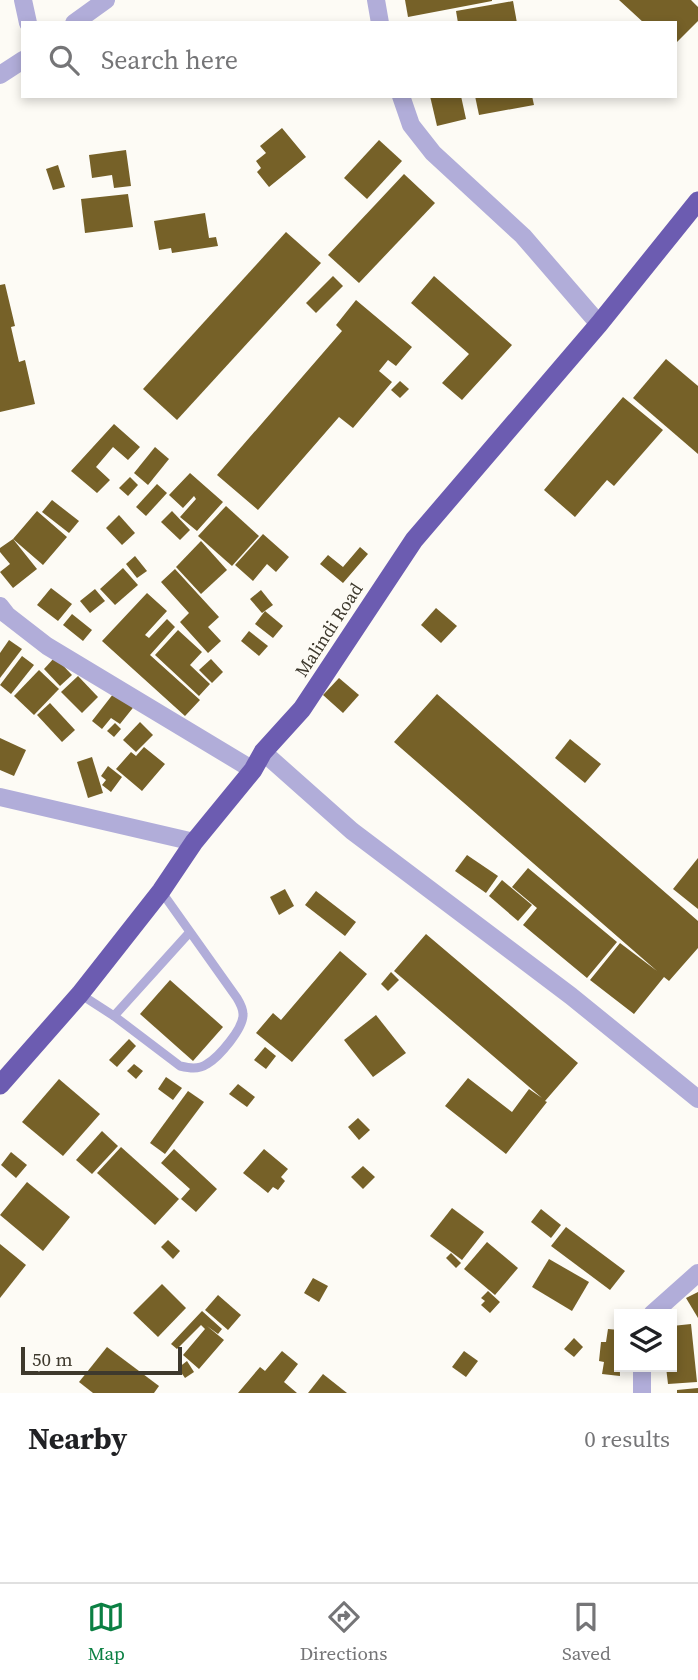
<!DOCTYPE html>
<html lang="en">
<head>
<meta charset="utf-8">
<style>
	body { margin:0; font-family:"Source Serif 4",serif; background:#f2f2f2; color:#202124 }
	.controls { position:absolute; right:21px; bottom:21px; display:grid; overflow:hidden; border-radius:0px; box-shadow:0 4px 10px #0003 }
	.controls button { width:63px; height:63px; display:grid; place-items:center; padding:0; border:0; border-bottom:2px solid #e0e0e0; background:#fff; color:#202124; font:35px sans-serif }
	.scale { position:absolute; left:21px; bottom:18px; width:161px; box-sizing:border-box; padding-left:7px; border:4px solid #3e392d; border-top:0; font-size:19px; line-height:24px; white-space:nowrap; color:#3e392d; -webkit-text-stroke:5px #fdfbf5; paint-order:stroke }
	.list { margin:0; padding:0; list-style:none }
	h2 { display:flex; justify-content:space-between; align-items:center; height:91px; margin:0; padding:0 28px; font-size:30px }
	h2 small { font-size:23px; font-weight:400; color:#757577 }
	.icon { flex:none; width:38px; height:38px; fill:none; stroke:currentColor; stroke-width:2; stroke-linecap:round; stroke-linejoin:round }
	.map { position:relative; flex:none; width:698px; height:1393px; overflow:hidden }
	.search { position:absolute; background:#fff; box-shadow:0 4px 10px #0003; left:21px; right:21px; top:21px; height:77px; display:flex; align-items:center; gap:18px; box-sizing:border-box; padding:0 24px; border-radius:0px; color:#757577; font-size:26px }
	.sheet { height:189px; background:#fff }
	nav { display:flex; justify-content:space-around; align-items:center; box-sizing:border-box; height:98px; border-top:2px solid #e0e0e0; background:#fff; font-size:19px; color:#757577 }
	nav a { display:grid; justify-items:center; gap:4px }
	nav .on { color:#0b8043 }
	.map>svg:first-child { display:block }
	.building { fill:#766128 }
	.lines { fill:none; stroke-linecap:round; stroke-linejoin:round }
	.service { stroke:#b1add9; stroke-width:9 }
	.minor { stroke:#b1add9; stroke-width:18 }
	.trunk { stroke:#6c5cb1; stroke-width:19 }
	.labels { text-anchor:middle; stroke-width:7; stroke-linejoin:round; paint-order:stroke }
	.street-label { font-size:18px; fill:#3e392d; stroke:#fdfbf5 }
</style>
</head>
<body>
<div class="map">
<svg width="698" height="1393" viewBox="0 0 698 1393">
	<rect width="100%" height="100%" fill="#fdfbf5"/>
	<g class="building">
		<path d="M405 0H492V1L408 17Z"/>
		<path d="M619 0H691L698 7V21L675 44V23H644Z"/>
		<path d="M513 1 517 23H458L456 11Z"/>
		<path d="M430 96H461L466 119 437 126Z"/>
		<path d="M475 96H532L534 105 479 115Z"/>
		<path d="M282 128 306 157 269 187 257 172 261 168 256 161 266 153 260 146Z"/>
		<path d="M379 140 402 161 367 199 344 178Z"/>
		<path d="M126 150 131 186 114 188 112 175 92 178 89 155Z"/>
		<path d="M58 165 65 187 53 190 46 169Z"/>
		<path d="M404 174 435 203 359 283 328 255Z"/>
		<path d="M128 194 133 227 85 233 81 199Z"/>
		<path d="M205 213 209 238 216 237 218 246 172 253 171 248 159 250 154 221Z"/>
		<path d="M286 232 321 263 177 420 143 389Z"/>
		<path d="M333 276 343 286 316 313 306 303Z"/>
		<path d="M434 276 512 345 462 400 442 383 469 354 411 303Z"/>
		<path d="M5 284 15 326 11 327 19 362 25 360 35 404 0 412V285Z"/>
		<path d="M356 300 412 347 396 366 388 360 379 371 392 382 353 428 339 417 258 510 217 475 342 331 336 325Z"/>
		<path d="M666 359 698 386V454L633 398Z"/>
		<path d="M400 381 409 389 400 398 391 390Z"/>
		<path d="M623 397 663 430 614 486 607 480 575 517 544 490Z"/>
		<path d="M114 424 140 447 128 460 113 447 96 467 110 480 97 493 71 471Z"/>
		<path d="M155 447 169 459 148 485 134 473Z"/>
		<path d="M190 473 223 502 197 531 180 517 196 499 194 496 183 508 169 495Z"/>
		<path d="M130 477 138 485 128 496 119 488Z"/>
		<path d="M157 484 167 493 146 516 136 507Z"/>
		<path d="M52 500 79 521 69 533 42 512Z"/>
		<path d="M226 506 259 536 232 566 198 536Z"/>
		<path d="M37 511 67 537 43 565 13 539 37 569 13 588 0 572 10 564 0 552V548L13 539Z"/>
		<path d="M172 511 190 530 180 540 161 522Z"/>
		<path d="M119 515 135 533 122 545 106 528Z"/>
		<path d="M263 534 289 557 276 572 267 564 253 581 235 565Z"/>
		<path d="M201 541 227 570 201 594 176 567Z"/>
		<path d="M360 547 368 554 343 583 320 564 328 555 343 567Z"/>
		<path d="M135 556 147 571 137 578 126 564Z"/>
		<path d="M123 568 138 585 115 605 100 589Z"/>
		<path d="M175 569 219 617 208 627 221 641 208 653 180 622 189 613 161 582Z"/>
		<path d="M51 588 72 604 58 621 37 605Z"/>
		<path d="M95 589 105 601 90 613 80 601Z"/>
		<path d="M261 590 273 605 262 613 250 599Z"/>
		<path d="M147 593 167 611 145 635 149 638 167 619 175 627 150 655 200 700 185 716 102 641Z"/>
		<path d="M436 608 457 626 441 643 421 625Z"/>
		<path d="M265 611 283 626 273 638 255 624Z"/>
		<path d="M72 614 92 630 83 641 63 625Z"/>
		<path d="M178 630 202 652 190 665 210 684 199 696 155 655Z"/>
		<path d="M249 631 268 646 259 656 241 641Z"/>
		<path d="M9 640 22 649 0 678V653Z"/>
		<path d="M22 656 34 665 11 694 0 685Z"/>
		<path d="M55 657 72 675 60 686 44 669Z"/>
		<path d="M211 659 223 672 212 683 199 670Z"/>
		<path d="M39 670 59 689 34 715 14 696Z"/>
		<path d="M78 676 98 697 82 713 61 692Z"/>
		<path d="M339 678 359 695 343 713 323 695Z"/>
		<path d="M117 689 136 704 120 724 111 718 102 729 92 721Z"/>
		<path d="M437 694 698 921V948L669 981 664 977 634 1014 590 980 620 943 657 971 394 742Z"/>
		<path d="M50 703 75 730 62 742 37 715Z"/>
		<path d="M140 722 153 735 136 752 123 740Z"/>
		<path d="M115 723 121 729 114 737 107 731Z"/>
		<path d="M0 738 26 750 14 776 0 770Z"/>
		<path d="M570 739 601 764 585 783 555 758Z"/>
		<path d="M144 747 165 764 142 791 116 769 131 752 136 756Z"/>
		<path d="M92 757 103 793 88 798 77 762Z"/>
		<path d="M108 766 122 777 111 792 102 785 106 780 101 776Z"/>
		<path d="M467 855 498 876 486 893 455 871Z"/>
		<path d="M698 858V909L673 889Z"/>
		<path d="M528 868 617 942 587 978 523 925 537 908 512 887Z"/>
		<path d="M502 880 532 905 518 921 489 896Z"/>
		<path d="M285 889 294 906 279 915 270 897Z"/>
		<path d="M316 891 356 922 345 936 305 905Z"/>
		<path d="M426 934 578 1063 545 1101 547 1102 506 1154 445 1106 468 1078 512 1112 529 1089 542 1098 394 971Z"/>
		<path d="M340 951 367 974 292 1062 256 1033 273 1013 281 1020Z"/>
		<path d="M391 972 399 980 388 991 381 984Z"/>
		<path d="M170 980 223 1027 193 1061 140 1014Z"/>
		<path d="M376 1015 406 1053 373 1077 344 1040Z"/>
		<path d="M129 1039 136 1046 117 1067 109 1060Z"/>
		<path d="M265 1047 276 1056 266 1069 254 1060Z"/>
		<path d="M134 1064 143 1071 136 1079 127 1071Z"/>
		<path d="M166 1077 182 1088 173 1100 158 1089Z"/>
		<path d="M59 1079 100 1114 63 1156 22 1122Z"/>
		<path d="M238 1084 255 1097 247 1107 229 1094Z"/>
		<path d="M188 1091 204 1102 165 1154 150 1143Z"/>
		<path d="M358 1118 370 1130 359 1140 348 1127Z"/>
		<path d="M102 1131 118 1146 92 1174 76 1160Z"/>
		<path d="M121 1147 179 1199 155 1225 97 1173Z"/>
		<path d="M174 1149 217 1189 196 1212 181 1199 190 1189 161 1163Z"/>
		<path d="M264 1149 288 1169 281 1177 285 1181 278 1190 273 1187 268 1193 243 1173Z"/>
		<path d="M11 1152 27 1165 16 1178 1 1165Z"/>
		<path d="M363 1166 375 1177 363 1189 351 1177Z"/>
		<path d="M27 1182 70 1217 43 1251 0 1215Z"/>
		<path d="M452 1208 484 1232 462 1260 430 1236Z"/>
		<path d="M541 1209 561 1225 551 1238 531 1222Z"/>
		<path d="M566 1227 625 1271 610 1290 551 1246Z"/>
		<path d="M168 1240 180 1251 173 1259 161 1247Z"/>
		<path d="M487 1242 518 1268 495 1295 464 1269Z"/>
		<path d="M0 1244 26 1265 0 1298Z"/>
		<path d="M451 1253 461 1263 456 1268 446 1258Z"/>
		<path d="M549 1259 589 1282 572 1311 532 1287Z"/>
		<path d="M313 1278 328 1286 319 1302 304 1293Z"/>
		<path d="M162 1284 186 1308 158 1337 133 1313Z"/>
		<path d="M488 1291 500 1302 490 1313 481 1305 485 1301 481 1298Z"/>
		<path d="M698 1292V1318L686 1298Z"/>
		<path d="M218 1295 241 1315 228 1330 205 1310Z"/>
		<path d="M202 1311 222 1329 218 1334 207 1326 224 1340 199 1369 183 1355 205 1329 201 1325 177 1349 171 1344Z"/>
		<path d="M691 1324 697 1382 668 1384 666 1367H672V1326Z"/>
		<path d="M608 1329 619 1330 620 1376 602 1374 604 1362 599 1361 601 1342H606Z"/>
		<path d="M574 1338 583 1347 574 1357 564 1349Z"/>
		<path d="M107 1347 159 1386 154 1393H93L79 1382Z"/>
		<path d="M282 1351 298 1364 284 1382 297 1393H238L260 1367 265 1371Z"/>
		<path d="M464 1351 478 1361 466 1377 452 1367Z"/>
		<path d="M187 1361 194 1372 185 1378 178 1368Z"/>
		<path d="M323 1374 347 1393H308Z"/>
		<path d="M698 1388V1393H677V1390Z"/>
	</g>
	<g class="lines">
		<g class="service">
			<path d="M80 994 114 1016 180 1066C189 1068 198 1070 207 1064 219 1057 244 1028 243 1014 243 1008 240 1003 237 998L161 891"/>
			<path d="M114 1016 189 933"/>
		</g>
		<g class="minor">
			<path d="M23 0 28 23"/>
			<path d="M376 0 380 23"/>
			<path d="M74 23 106 0"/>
			<path d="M0 75 23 60"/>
			<path d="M401 96 411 125 433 153 523 236 599 324"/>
			<path d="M0 606 7 615 47 646 253 770"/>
			<path d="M263 752 352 831 571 996 698 1099"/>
			<path d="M0 797 194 842"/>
			<path d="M652 1314 698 1273"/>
			<path d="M642 1367V1393"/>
		</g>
		<path class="trunk" d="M0 1085 80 994 161 891 194 842 253 770 263 752 302 709 414 540 599 324 698 201"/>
	</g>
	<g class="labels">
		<g class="street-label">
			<text transform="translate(329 630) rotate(-57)" y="6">Malindi Road</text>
		</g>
	</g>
</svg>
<div class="controls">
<button><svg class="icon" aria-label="layers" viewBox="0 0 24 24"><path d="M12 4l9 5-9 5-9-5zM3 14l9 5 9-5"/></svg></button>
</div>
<div class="scale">50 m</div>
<div class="search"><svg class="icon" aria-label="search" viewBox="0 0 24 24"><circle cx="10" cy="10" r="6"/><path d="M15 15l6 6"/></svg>Search here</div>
</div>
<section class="sheet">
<h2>Nearby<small>0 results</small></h2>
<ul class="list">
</ul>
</section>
<nav>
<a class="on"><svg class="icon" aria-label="map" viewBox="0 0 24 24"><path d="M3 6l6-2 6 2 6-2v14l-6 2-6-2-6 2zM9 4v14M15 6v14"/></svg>Map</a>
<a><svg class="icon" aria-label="directions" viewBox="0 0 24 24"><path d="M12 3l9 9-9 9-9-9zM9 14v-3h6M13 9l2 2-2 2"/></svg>Directions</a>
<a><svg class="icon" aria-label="saved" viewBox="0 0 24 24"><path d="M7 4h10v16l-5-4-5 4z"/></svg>Saved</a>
</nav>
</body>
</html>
